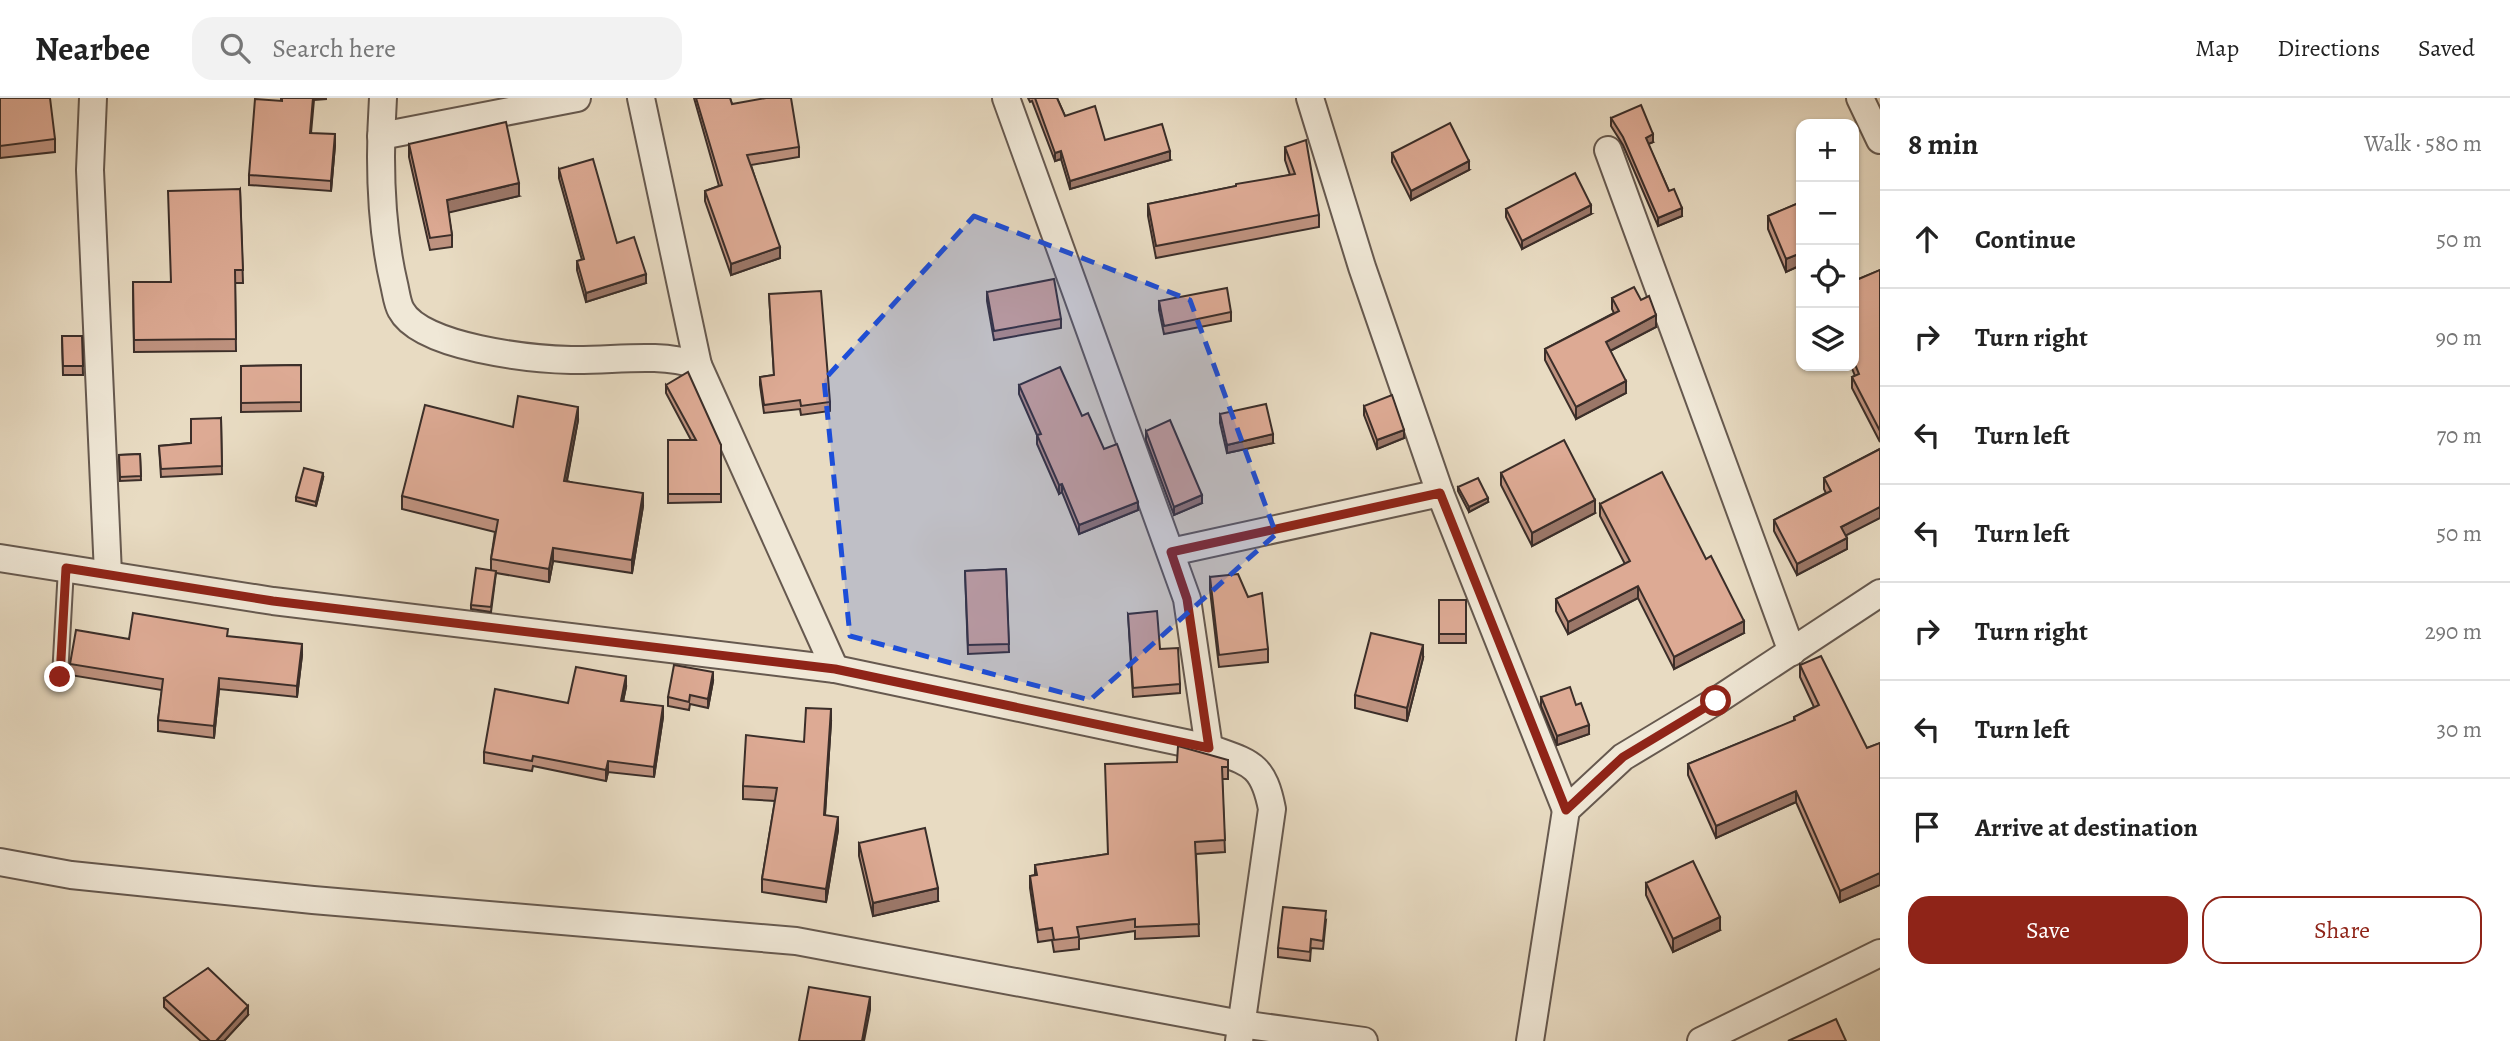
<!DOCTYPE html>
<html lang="en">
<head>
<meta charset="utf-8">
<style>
	body { margin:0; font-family:Alegreya,serif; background:#f2f2f2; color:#222 }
	.controls { position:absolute; right:21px; top:21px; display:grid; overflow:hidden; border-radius:14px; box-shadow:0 2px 5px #0004 }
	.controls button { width:63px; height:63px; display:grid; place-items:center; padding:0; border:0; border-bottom:2px solid #e0e0e0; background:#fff; color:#222; font:35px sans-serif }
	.stop { position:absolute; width:21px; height:21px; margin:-16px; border:5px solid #8f2418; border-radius:50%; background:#fff }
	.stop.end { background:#8f2418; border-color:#fff; box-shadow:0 2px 7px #0008 }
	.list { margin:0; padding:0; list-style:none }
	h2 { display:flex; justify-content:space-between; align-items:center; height:91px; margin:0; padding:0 28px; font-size:30px }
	h2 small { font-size:23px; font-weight:400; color:#767676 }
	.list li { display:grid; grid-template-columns:46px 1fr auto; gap:21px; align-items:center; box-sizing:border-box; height:98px; padding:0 28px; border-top:2px solid #e0e0e0 }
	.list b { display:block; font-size:26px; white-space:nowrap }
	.list em { font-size:23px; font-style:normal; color:#767676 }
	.actions { display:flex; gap:14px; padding:21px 28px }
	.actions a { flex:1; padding:16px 0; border:2px solid #8f2418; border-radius:21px; text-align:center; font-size:24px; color:#8f2418 }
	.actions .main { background:#8f2418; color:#fff }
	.icon { flex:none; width:38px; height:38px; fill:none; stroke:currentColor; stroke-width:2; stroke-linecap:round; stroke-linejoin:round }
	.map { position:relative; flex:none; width:1880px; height:943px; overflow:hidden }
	header { display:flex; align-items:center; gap:42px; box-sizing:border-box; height:98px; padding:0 35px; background:#fff; border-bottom:2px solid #e0e0e0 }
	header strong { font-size:33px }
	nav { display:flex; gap:38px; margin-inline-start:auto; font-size:24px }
	.search { width:490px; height:63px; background:#f2f2f2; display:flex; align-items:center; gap:18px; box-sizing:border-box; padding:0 24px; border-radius:21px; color:#767676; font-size:26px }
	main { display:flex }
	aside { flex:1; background:#fff }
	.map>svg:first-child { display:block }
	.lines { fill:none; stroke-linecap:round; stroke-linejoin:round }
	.service-casing { stroke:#66594f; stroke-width:18 }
	.minor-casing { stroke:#66594f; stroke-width:30 }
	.service { stroke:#f0e8d7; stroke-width:14 }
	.minor { stroke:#f0e8d7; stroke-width:26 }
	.wall { fill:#be927f; stroke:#3b2e29; stroke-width:2 }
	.shaded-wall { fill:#9b7768; stroke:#3b2e29; stroke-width:2 }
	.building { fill:#ddaa94; stroke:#3b2e29; stroke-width:2 }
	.route { stroke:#8f2418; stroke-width:9 }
	.marked { fill:#1d4ed8; fill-opacity:0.2; stroke:#1d4ed8; stroke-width:5; stroke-dasharray:14 9; stroke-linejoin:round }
</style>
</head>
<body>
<header>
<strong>Nearbee</strong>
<div class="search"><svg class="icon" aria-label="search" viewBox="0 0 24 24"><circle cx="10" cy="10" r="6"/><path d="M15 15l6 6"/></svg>Search here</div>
<nav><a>Map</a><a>Directions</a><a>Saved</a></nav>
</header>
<main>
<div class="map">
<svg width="1880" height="943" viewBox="0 0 1880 943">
	<rect width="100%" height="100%" fill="#e8dbc2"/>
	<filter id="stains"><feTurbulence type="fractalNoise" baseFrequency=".00286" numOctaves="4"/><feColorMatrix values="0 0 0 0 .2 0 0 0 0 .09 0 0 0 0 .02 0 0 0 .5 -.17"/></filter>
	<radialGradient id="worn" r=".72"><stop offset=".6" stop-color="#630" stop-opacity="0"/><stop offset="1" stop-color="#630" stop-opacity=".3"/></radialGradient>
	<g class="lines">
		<g class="service-casing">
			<path id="service" d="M60 579 66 470"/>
		</g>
		<g class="minor-casing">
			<g id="minor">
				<path d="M93 0 90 72 108 476"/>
				<path d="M383 0C379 61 380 126 394 186 396 194 397 205 401 212 421 250 532 261 571 262 614 263 656 254 698 267L835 571"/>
				<path d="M641 0 698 267"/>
				<path d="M1006 0 1187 501 1209 650"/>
				<path d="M1310 0 1362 169 1440 395 1566 712"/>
				<path d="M1860 0 1880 42"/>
				<path d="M381 38 577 0"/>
				<path d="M1608 52 1792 554"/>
				<path d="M1171 454 1440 395"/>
				<path d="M0 460 273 503 835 571 1209 650C1250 665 1263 665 1272 711L1239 943"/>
				<path d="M0 764 71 777 313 802 796 843 1241 926 1364 943"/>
				<path d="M1530 943 1566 712 1623 659 1716 603 1880 495"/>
				<path d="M1701 943 1880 855"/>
			</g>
		</g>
		<use href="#service" class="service"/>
		<use href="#minor" class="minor"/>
	</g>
	<g class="wall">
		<path d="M0 0 55 41V54L0 60Z"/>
		<path d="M281 0H326V1L314 2 311 35 335 47 331 93 249 87V77L281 3Z"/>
		<path d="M694 0H730L732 6 799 49V59L751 67 780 160 731 177 705 103V93L719 88Z"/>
		<path d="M1028 0H1057L1065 18 1105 42 1170 62 1070 91 1061 61 1055 63 1032 3 1030 4Z"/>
		<path d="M1611 20 1653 44 1648 46 1669 93 1682 118 1658 128 1623 47 1611 28Z"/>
		<path d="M409 46 519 98 448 114 452 137V149L430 152 409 59Z"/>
		<path d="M1285 49 1319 117V129L1156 160 1148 118V106L1290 77 1285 62Z"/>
		<path d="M1392 55 1469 72 1411 102 1392 64Z"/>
		<path d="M559 71 617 145 646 185 586 204 577 172V163L582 162 559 80Z"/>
		<path d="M240 91 243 185H235L236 253 134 254 133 184H170Z"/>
		<path d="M1801 104V167L1786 174 1768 131V118Z"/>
		<path d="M1506 111 1591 116 1522 151 1506 119Z"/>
		<path d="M1880 172V344L1852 290V279L1855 278 1851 268H1854V183Z"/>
		<path d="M987 194 1061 221V230L994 242 987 203Z"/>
		<path d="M769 196 830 304V313L801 317 800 311 764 315 760 287V279L774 277Z"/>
		<path d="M1612 200 1641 202 1656 229 1610 253 1626 295 1576 321 1545 262V251L1614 215 1612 211Z"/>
		<path d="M1159 203 1231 214V223L1164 236 1159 212Z"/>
		<path d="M62 238H82L83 277H63Z"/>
		<path d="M301 267V313L241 314V268Z"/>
		<path d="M666 287 721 347V404L668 405V342H691L666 295Z"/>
		<path d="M1019 287 1082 318 1104 351 1138 412 1079 436 1062 394 1059 396 1037 346V337L1019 296Z"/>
		<path d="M1364 308 1404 340 1377 351 1364 317Z"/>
		<path d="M1220 316 1273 345 1227 355 1220 325Z"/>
		<path d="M221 320 222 376 161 379 159 348 191 345Z"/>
		<path d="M578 322 567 383 643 408 632 475 553 463 549 484 496 475 491 514 471 511V507L491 472V461L495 434 402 411V398L513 329Z"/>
		<path d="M1146 333 1202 405 1174 417 1146 342Z"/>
		<path d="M1880 351V420L1845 437 1847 451 1797 477 1774 433V422L1826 395 1824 391V380Z"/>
		<path d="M140 356 141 382 120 383 119 357Z"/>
		<path d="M1501 375 1595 415 1532 448 1501 387Z"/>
		<path d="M323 380 316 408 296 403V399Z"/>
		<path d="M1458 389 1488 404 1469 414 1458 393Z"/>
		<path d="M1600 406 1744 535 1674 571 1638 500 1568 536 1556 513V501L1625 466 1600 418Z"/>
		<path d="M1006 471 1009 554 968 556 965 473Z"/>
		<path d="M1210 479 1248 499 1268 551V564L1219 569 1210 492Z"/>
		<rect x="1439" y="502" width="27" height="43"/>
		<path d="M1128 516 1160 551 1180 586V595L1133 599Z"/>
		<path d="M228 539 302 557 297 599 219 591 214 640 158 633V622L162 592 70 577V566L129 541Z"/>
		<path d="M1423 560 1407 623 1355 610V597Z"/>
		<path d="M1800 567 1867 650 1880 645V787L1840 804 1796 704 1716 740 1688 677V666L1794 623V619L1814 609 1800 579Z"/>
		<path d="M713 583 708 610 690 606 689 612 668 608V599Z"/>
		<path d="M626 589 623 603 663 619 654 679 608 674 606 683 533 668 532 673 484 665V654L568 605Z"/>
		<path d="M1541 599 1576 607 1589 636 1557 647 1541 608Z"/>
		<path d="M831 624 825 717 838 732 826 804 762 794V781L775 703 743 701V688Z"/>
		<path d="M1228 662V681H1222L1225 754 1196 756 1199 838 1135 841V833L1079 841V851L1054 854 1052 842 1038 844 1030 790V778L1035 777V767L1108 756 1177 664Z"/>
		<path d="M859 745 938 803 873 818 859 758Z"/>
		<path d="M1646 785 1720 832 1673 854 1646 797Z"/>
		<path d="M1326 822 1323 851 1311 850 1310 863 1278 859V850Z"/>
		<path d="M164 900 248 917 224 943H201L164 909Z"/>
	</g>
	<g class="shaded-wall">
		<path d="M335 36V47L331 93V83Z"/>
		<path d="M1653 36V44L1646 47V40Z"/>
		<path d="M1061 53V61L1055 63V55Z"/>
		<path d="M1170 53V62L1070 91V83Z"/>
		<path d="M1469 63V72L1411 102V93Z"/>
		<path d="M519 85V98L447 115V102Z"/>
		<path d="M1591 107V116L1522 151V143Z"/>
		<path d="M1682 110V118L1658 128V120Z"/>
		<path d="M1856 132V145H1854V133Z"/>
		<path d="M780 149V160L731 177V166Z"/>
		<path d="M1801 155V167L1786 174V161Z"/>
		<path d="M646 176V185L586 204V195Z"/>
		<path d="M1656 217V229L1606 255V244Z"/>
		<path d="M1626 283V295L1576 321V309Z"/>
		<path d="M578 309V322L564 396V383Z"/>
		<path d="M1404 332V340L1377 351V342Z"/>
		<path d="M1273 336V345L1227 355V347Z"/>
		<path d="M323 375V380L316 408V404Z"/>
		<path d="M1062 386V394L1059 396V387Z"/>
		<path d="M643 395V408L632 475V462Z"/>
		<path d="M1202 397V405L1174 417V409Z"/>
		<path d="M1488 400V404L1469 414V409Z"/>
		<path d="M1595 402V415L1532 448V435Z"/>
		<path d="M1138 404V412L1079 436V427Z"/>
		<path d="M1880 409V420L1841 440V429Z"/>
		<path d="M1847 440V451L1797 477V466Z"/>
		<path d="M553 450V463L549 484V471Z"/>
		<path d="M1638 488V500L1568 536V524Z"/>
		<path d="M1744 523V535L1674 571V559Z"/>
		<path d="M302 546V557L297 599V588Z"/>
		<path d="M1423 547V560L1407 623V610Z"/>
		<path d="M713 574V583L708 610V601Z"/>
		<path d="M626 578V589L621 613V603Z"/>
		<path d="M219 580V591L214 640V628Z"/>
		<path d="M663 608V619L654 679V669Z"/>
		<path d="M831 611V624L824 730V717Z"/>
		<path d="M1589 627V636L1557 647V638Z"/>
		<path d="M608 663V674L606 683V672Z"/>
		<path d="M1796 693V704L1716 740V728Z"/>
		<path d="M838 719V732L826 804V791Z"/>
		<path d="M1880 775V787L1840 804V793Z"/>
		<path d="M938 790V803L873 818V805Z"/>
		<path d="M1720 819V832L1673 854V841Z"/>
		<path d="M870 899V912L864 943H862Z"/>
		<path d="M248 908V917L224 943H216Z"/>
	</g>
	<g class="building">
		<path d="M0 0H50L55 41 0 48Z"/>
		<path d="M282 0H313L310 35 335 36 331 83 249 77 255 1 282 3Z"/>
		<path d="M696 0H730L732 6 766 0H791L799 49 747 57 780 149 731 166 705 93 722 87Z"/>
		<path d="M1035 0H1057L1065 18 1095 8 1105 42 1162 26 1170 53 1070 83 1061 53 1055 55Z"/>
		<path d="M1641 7 1653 36 1646 40 1669 93 1674 91 1682 110 1658 120 1623 39 1611 20Z"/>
		<path d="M506 24 519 85 447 102 452 137 430 140 409 46Z"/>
		<path d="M1450 25 1469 63 1411 93 1392 55Z"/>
		<path d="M1306 42 1319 117 1156 148 1148 106 1236 88V86L1295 76 1285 49Z"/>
		<path d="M593 61 617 145 634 139 646 176 586 195 577 163 584 161 559 71Z"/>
		<path d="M1575 75 1591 107 1522 143 1506 111Z"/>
		<path d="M240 91 243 172H235L236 241 134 242 133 184H171L168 93Z"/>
		<path d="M1801 104V155L1786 161 1768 118Z"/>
		<path d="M1880 172V333L1852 279 1859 276 1854 264V183Z"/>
		<path d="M1054 181 1061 221 994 233 987 194Z"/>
		<path d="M1634 189 1641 202 1649 198 1656 217 1606 244 1626 283 1576 309 1545 251 1619 213 1612 200Z"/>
		<path d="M1227 190 1231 214 1164 228 1159 203Z"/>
		<path d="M821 193 830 304 801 308 800 302 764 307 760 279 774 277 769 196Z"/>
		<path d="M62 238H82L83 268H63Z"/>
		<path d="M301 267V304L241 305V268Z"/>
		<path d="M1060 269 1082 318 1088 315 1104 351 1117 346 1138 404 1079 427 1062 386 1059 387 1037 337 1041 336 1019 287Z"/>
		<path d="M688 274 721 347V396H668V342H696L666 287Z"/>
		<path d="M1392 297 1404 332 1377 342 1364 308Z"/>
		<path d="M518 298 578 309 564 383 643 395 632 462 553 450 549 471 491 461 498 422 402 398 425 307 513 329Z"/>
		<path d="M1266 306 1273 336 1227 347 1220 316Z"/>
		<path d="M221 320 222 368 161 371 159 348 191 345V321Z"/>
		<path d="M1170 322 1202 397 1174 409 1146 333Z"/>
		<path d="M1564 342 1595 402 1532 435 1501 375Z"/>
		<path d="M1880 351V409L1841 429 1847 440 1797 466 1774 422 1831 393 1824 380Z"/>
		<path d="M140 356 141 378 120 379 119 357Z"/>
		<path d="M304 370 323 375 316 404 296 399Z"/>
		<path d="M1662 374 1706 461 1711 458 1744 523 1674 559 1638 488 1568 524 1556 501 1630 463 1600 406Z"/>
		<path d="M1478 380 1488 400 1469 409 1458 389Z"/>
		<path d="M476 470 496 473 491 509 471 507Z"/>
		<path d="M1006 471 1009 546 968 547 965 473Z"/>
		<path d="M1238 476 1248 499 1262 495 1268 551 1219 557 1210 479Z"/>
		<rect x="1439" y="502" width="27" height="34"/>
		<path d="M1157 513 1160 551 1178 550 1180 586 1133 590 1128 516Z"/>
		<path d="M133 515 228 531 227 538 302 546 297 588 219 580 214 628 158 622 163 581 70 566 76 532 129 541Z"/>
		<path d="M1371 535 1423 547 1407 610 1355 597Z"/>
		<path d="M1821 558 1867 650 1880 645V775L1840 793 1796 693 1716 728 1688 666 1795 622 1794 619 1819 607 1800 567Z"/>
		<path d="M674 567 713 574 708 601 690 597 689 604 668 599Z"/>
		<path d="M576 569 626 578 621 603 663 608 654 669 608 663 606 672 533 658 532 663 484 654 495 591 568 605Z"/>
		<path d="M1570 589 1576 607 1581 605 1589 627 1557 638 1541 599Z"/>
		<path d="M806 610 831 611 824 717 838 719 826 791 762 781 777 690 743 688 746 637 804 644Z"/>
		<path d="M1178 648 1228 662V669H1222L1225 742 1195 744 1199 826 1135 829V821L1077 829 1079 839 1054 842 1052 830 1038 832 1030 778 1037 777 1035 767 1108 756 1105 666 1177 664Z"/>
		<path d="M925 730 938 790 873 805 859 745Z"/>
		<path d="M1693 763 1720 819 1673 841 1646 785Z"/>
		<path d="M1283 809 1326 813 1323 843 1311 841 1310 854 1278 850Z"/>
		<path d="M208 870 248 908 216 943H210L164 900Z"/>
		<path d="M809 889 870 899 862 943H799Z"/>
		<path d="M1836 921 1846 943H1788Z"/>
	</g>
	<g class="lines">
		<path class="route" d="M60 579 66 470 273 503 835 571 1209 650 1187 501 1171 454 1440 395 1566 712 1623 659 1716 603"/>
	</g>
	<path class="marked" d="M974 118 1190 202 1276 436 1090 602 850 538 824 282Z"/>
	<rect width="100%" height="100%" filter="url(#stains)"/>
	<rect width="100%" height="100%" fill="url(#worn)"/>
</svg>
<div class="controls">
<button>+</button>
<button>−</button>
<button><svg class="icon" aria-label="locate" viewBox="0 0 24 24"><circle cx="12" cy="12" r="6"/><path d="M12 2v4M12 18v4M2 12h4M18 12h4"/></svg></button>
<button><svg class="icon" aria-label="layers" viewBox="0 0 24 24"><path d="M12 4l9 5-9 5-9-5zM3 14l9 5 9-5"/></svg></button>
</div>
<div class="stop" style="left:1716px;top:603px"></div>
<div class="stop end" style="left:60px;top:579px"></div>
</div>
<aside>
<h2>8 min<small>Walk · 580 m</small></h2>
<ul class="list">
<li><svg class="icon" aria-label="ahead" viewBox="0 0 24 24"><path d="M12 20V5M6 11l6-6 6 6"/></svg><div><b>Continue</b></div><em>50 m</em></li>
<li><svg class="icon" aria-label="right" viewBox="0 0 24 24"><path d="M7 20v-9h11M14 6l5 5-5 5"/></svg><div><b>Turn right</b></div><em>90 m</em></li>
<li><svg class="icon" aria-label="left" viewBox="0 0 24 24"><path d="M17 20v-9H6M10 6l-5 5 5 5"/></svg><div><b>Turn left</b></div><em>70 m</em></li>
<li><svg class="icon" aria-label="left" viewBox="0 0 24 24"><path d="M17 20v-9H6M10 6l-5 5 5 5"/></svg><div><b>Turn left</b></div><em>50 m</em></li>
<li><svg class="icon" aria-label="right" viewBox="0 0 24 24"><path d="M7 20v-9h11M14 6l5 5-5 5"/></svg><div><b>Turn right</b></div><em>290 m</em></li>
<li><svg class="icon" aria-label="left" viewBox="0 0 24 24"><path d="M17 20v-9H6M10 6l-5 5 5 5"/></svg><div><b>Turn left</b></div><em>30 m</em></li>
<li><svg class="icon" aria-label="arrive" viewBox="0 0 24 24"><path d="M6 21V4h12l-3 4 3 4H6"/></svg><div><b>Arrive at destination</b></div></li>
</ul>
<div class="actions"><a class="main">Save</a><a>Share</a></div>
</aside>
</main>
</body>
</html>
